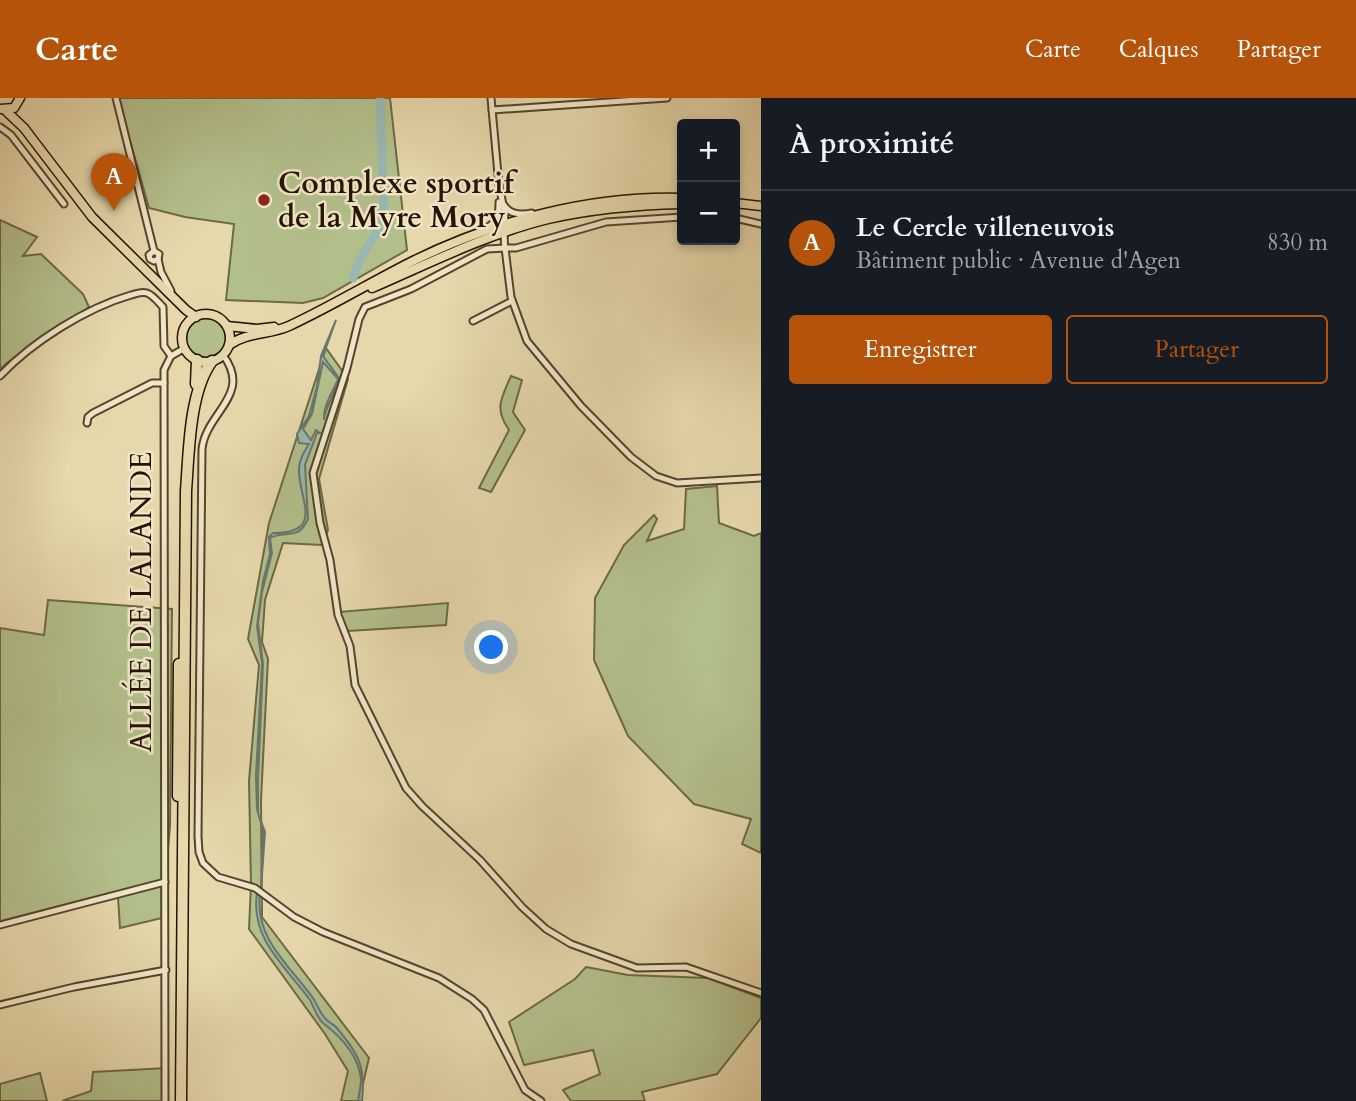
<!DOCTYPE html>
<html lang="fr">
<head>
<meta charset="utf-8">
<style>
	body { margin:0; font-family:Cardo,serif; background:#20242c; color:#f1f3f6 }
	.controls { position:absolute; right:21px; top:21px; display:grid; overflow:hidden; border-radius:7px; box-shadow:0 4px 10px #0003 }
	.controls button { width:63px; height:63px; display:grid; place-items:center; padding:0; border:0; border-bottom:2px solid #363941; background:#171b24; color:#f1f3f6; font:35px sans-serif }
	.you { position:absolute; left:492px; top:550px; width:24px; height:24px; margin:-18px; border:5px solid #fff; border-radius:50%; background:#1a73e8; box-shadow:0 0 0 10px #1a73e833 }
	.badge { display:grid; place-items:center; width:46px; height:46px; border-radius:50%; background:#b45309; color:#fff; font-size:23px; font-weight:700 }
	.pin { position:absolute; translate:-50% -58px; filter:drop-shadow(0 2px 4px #0008) }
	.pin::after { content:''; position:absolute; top:37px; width:24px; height:21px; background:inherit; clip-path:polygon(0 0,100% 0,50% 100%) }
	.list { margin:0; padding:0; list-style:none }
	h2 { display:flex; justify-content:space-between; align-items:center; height:91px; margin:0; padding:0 28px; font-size:30px }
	h2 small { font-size:23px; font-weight:400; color:#9ea1a6 }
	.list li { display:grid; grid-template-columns:46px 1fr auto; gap:21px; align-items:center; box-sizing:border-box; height:105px; padding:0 28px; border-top:2px solid #363941 }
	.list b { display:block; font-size:26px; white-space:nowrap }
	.list p { margin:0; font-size:23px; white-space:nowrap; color:#9ea1a6 }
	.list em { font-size:23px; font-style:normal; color:#9ea1a6 }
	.actions { display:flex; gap:14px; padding:21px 28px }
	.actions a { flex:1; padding:16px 0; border:2px solid #b45309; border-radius:7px; text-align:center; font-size:24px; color:#b45309 }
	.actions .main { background:#b45309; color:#fff }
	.map { position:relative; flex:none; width:761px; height:1003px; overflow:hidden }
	header { display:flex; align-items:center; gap:42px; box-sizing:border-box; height:98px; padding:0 35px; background:#b45309; color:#fff }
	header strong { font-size:33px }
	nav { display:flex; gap:38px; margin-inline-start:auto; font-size:24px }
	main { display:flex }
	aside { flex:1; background:#171b24 }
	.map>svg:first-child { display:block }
	.green { fill:#b3bf8b; stroke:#6c6946; stroke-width:2 }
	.water { fill:#98b8b1; stroke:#6a766a; stroke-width:2 }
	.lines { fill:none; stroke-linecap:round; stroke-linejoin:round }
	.river { stroke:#98b8b1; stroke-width:9 }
	.street-casing { stroke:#55442b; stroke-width:9 }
	.primary-casing { stroke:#251300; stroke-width:11 }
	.highway-casing { stroke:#251300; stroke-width:13 }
	.street { stroke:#efe6c8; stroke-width:5 }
	.primary { stroke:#e6d8ab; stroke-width:8 }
	.highway { stroke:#e6d8ab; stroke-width:10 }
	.poi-dot { fill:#8f2418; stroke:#efe6c8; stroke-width:2.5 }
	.labels { text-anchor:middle; stroke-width:5; stroke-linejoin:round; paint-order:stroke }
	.poi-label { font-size:30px; font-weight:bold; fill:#251300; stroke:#efe6c8; text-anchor:start }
	.street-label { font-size:30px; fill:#251300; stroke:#efe6c8 }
</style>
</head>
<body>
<header>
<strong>Carte</strong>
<nav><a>Carte</a><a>Calques</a><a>Partager</a></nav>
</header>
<main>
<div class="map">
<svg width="761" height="1003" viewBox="0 0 761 1003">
	<rect width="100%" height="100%" fill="#e6d8ab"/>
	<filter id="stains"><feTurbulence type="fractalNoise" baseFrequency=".00286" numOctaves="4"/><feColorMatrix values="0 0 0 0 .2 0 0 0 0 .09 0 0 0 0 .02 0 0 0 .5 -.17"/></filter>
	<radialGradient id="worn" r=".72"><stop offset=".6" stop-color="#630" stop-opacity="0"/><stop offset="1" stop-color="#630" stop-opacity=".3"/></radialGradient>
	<g class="green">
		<path d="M118 0H390L407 152 323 200 303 205 226 202 234 126 185 119 149 110Z"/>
		<path d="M0 122 37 139 23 158 41 156 83 196 89 209 8 264 0 271Z"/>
		<circle cx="206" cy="240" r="20"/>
		<path d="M326 250 348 281 319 381 328 432 322 447 283 445 265 502 262 544 268 561 261 702 262 819 369 960 359 1003H341L348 973 325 936 249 831 251 786 249 683 259 567 248 541 269 425Z"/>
		<path d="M511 278 522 282 513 314 525 332 491 394 479 390 509 332C494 310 501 301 511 278Z"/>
		<path d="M717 388 719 425 754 438 761 435V755L742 746 751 721 694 706 628 638 594 562 595 500 624 447 654 417 657 421 647 443 684 431 686 391Z"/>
		<path d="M48 502 172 511 170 728 162 820 120 830 118 799 0 826V530L44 537Z"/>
		<path d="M448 505 446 527 348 533 338 514Z"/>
		<path d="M586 869 628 877 708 880 761 900V920L717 976 642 994 645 1003H571L563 992 600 976 593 952 524 967 509 924 575 881Z"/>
		<path d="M167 970 163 1003H62L91 993 93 974Z"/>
		<path d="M40 975 47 1003H0V986Z"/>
	</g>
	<g class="water">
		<path d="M336 222 323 258 339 280C336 295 326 306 324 322 323 307 332 296 338 281L323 264 312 316 303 331 311 342 316 332 320 335H317L305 367 308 421C298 443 286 432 270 440L272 455 262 494 258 525 263 566 258 682V715L265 734 261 791 263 732 257 711 256 678 262 565 257 528 263 483 270 456 269 439 273 435C326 435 298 401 299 371 299 362 304 354 309 346L299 345 297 336 309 318 317 288 321 258Z"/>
		<path d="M257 795 260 796C254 840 290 868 313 900 317 906 319 913 324 919 327 924 332 925 336 929 358 955 366 968 362 1003H358C359 996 361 988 361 982 359 958 340 938 323 925 317 920 314 909 310 902 286 869 250 841 257 795Z"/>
	</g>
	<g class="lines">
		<path class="river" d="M353 180 359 164 376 135 384 108 380 0"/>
		<g class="street-casing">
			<g id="street">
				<path d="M116 0 154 153 159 156 158 161 154 163 150 161 149 157 154 153"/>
				<path d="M491 0 499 87"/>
				<path d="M492 12 667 0"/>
				<path d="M0 29 11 37 64 106"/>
				<path d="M499 86C501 98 504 109 505 121 505 131 503 139 505 150H516L606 124 682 119"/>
				<path d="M504 107C510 117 522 117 532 115"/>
				<path d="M735 120 761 126"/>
				<path d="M486 130C498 124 499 116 499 104"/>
				<path d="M158 161 161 174 171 193"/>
				<path d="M473 223 512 203"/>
				<path d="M223 257C253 297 206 314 202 351L198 738 199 754 203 765 218 779 255 790 294 819 323 834 439 880 472 901 484 912 525 992 541 1003"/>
				<path d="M0 278C32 244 86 210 131 197 136 196 141 193 147 195 153 197 159 205 163 209L164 248 171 258"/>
				<path d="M87 325 88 319 93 315 152 285H164"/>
				<path d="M761 380 677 385 656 378 631 359 581 308 527 243 511 199 505 150 487 151 411 191 365 209 359 221 347 270 313 375 320 425 330 462 338 517 350 548 355 587 406 690 422 708 480 762 522 809 546 831 571 846 637 870 686 869 761 895"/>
				<path d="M0 827 165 784"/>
				<path d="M0 907 74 889 166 872"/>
				<path d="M165 1003 164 272 171 258 185 250"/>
			</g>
		</g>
		<g class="primary-casing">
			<g id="primary">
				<path d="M0 11 14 10 20 0"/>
				<path d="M6 13 24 30 92 119 186 212 196 219"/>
				<path d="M735 105 761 108"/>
				<path d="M372 190C430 165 487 136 548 121 592 111 638 107 682 106"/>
				<circle cx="206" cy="240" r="24"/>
				<path d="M227 228 257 231 274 229"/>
				<path d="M229 247C247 234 269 237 289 228 332 208 371 184 413 163 494 123 591 97 682 100"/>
			</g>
		</g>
		<g class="highway-casing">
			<g id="highway">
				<path d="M196 286 197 262"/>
				<path d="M178 698 179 566"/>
				<path d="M181 1003 186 393C189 355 189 294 212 263"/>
			</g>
		</g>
		<use href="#street" class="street"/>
		<use href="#primary" class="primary"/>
		<use href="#highway" class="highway"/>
	</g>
	<circle class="poi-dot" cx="264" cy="102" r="7"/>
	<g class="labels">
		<g class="poi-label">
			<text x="278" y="95">Complexe sportif<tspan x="278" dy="34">de la Myre Mory</tspan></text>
		</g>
		<g class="street-label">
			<text transform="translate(141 504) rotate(-90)" y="10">ALLÉE DE LALANDE</text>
		</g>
	</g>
	<rect width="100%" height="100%" filter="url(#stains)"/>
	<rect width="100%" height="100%" fill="url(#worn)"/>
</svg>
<div class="controls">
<button>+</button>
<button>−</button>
</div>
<div class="you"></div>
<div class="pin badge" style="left:114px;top:113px">A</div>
</div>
<aside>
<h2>À proximité<small></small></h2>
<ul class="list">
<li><span class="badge">A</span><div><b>Le Cercle villeneuvois</b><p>Bâtiment public · Avenue d'Agen</p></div><em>830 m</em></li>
</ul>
<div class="actions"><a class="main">Enregistrer</a><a>Partager</a></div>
</aside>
</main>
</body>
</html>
